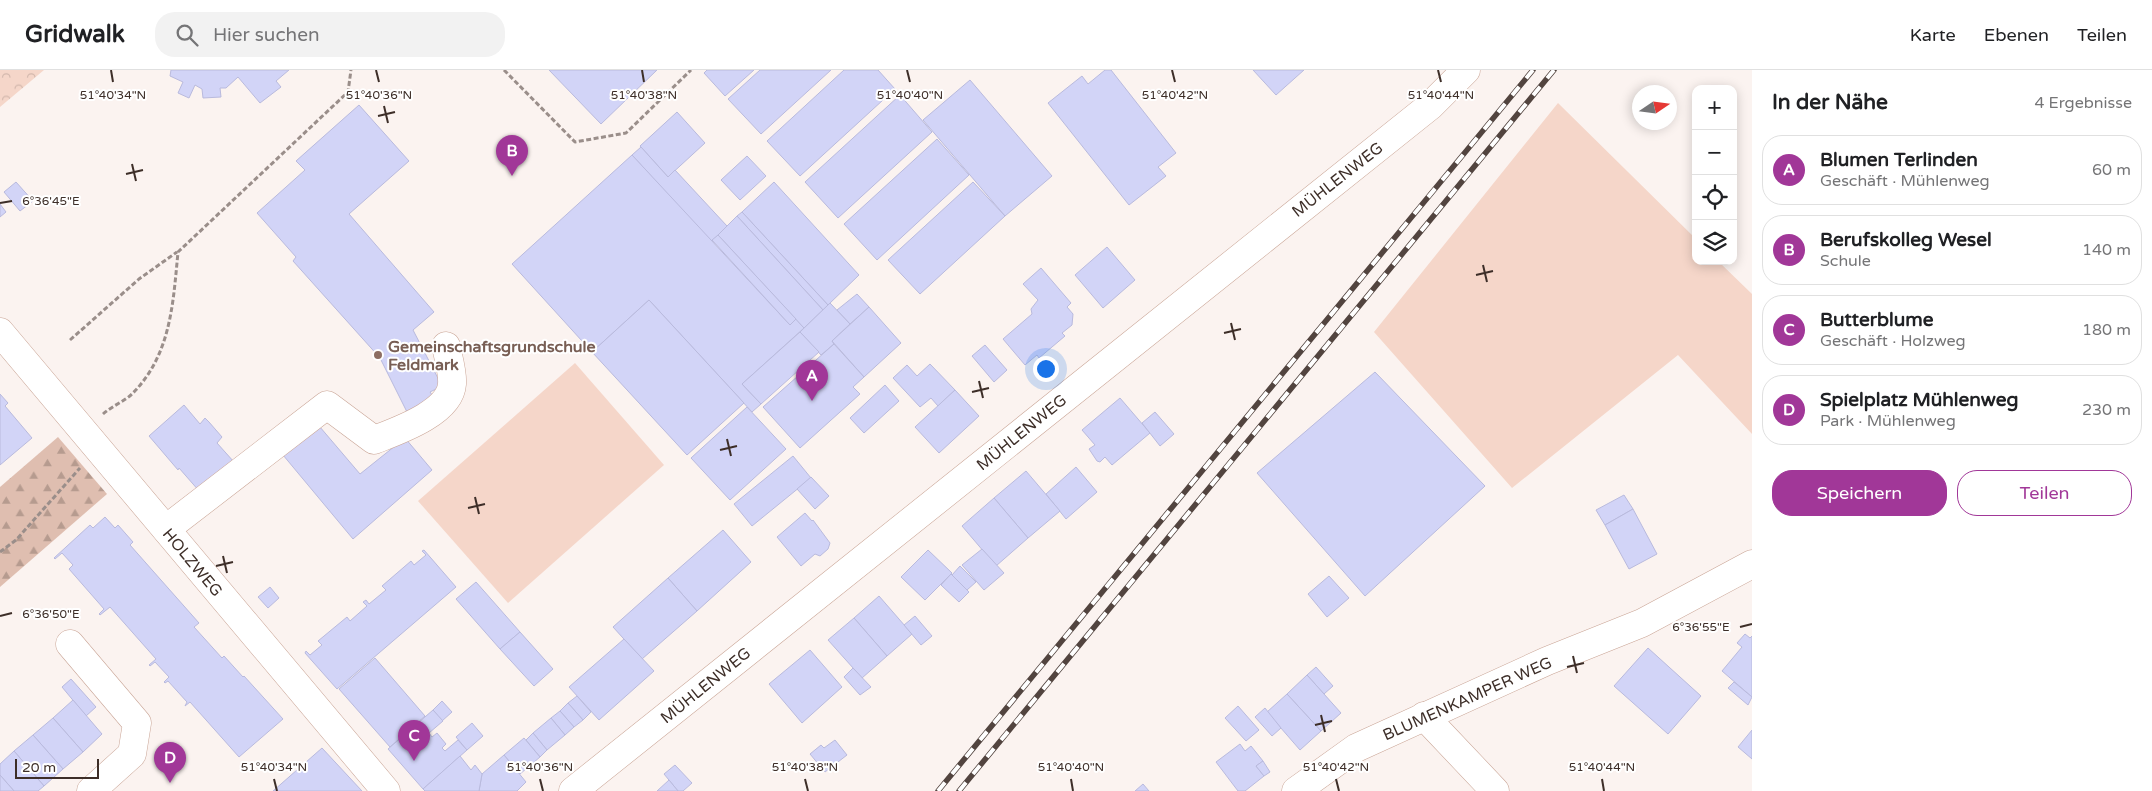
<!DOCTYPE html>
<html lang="de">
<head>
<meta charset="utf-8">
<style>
	body { margin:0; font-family:"Varela Round",sans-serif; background:#f2f2f2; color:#202124 }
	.controls { position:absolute; right:15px; top:15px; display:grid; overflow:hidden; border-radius:10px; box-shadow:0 2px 12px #0003 }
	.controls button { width:45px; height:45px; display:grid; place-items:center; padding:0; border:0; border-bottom:1px solid #e0e0e0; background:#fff; color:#202124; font:25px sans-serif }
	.compass { position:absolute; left:1632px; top:15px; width:45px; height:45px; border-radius:50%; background:#fff; box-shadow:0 2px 12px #0003; rotate:77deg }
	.scale { position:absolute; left:15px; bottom:12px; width:84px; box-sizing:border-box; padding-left:5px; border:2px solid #3d2e28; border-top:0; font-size:14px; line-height:18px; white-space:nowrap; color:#3d2e28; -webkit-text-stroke:4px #fff; paint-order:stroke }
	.you { position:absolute; left:1045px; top:298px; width:18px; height:18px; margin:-12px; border:4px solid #fff; border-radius:50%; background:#1a73e8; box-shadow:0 0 0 8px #1a73e833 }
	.badge { display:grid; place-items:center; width:32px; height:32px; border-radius:50%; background:#a13798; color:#fff; font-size:16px; font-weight:700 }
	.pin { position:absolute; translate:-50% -41px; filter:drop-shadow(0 1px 2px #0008) }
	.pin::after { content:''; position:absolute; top:26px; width:18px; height:15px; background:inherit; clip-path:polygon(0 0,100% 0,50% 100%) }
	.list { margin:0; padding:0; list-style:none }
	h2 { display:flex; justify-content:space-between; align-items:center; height:65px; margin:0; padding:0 20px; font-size:21px }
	h2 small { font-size:16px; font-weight:400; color:#757577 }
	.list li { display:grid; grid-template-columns:32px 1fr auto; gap:15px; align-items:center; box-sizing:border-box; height:70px; margin:0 10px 10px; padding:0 10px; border:1px solid #e0e0e0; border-radius:20px }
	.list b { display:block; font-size:19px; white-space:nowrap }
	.list p { margin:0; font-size:16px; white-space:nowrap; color:#757577 }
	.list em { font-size:16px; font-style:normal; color:#757577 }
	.actions { display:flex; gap:10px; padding:15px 20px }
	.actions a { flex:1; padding:11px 0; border:1px solid #a13798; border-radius:20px; text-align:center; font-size:18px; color:#a13798 }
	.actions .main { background:#a13798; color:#fff }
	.icon { flex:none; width:28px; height:28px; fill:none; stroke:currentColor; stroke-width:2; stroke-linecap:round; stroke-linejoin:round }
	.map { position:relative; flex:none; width:1752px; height:721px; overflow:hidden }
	header { display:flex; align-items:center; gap:30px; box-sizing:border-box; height:70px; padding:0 25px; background:#fff; border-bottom:1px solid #e0e0e0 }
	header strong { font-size:24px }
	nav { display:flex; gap:28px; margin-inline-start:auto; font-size:18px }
	.search { width:350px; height:45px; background:#f2f2f2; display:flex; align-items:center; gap:12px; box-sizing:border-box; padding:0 18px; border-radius:20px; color:#757577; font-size:19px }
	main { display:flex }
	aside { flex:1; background:#fff }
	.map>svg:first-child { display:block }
	.grass { fill:#f5d6c9 }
	.forest { fill:url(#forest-firs) }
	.park { fill:url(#park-crowns) }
	.building { fill:#d2d4f7; stroke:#b9badd }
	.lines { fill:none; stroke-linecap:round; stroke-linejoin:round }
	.minor-casing { stroke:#c9a495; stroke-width:29 }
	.path { stroke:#9a8e8a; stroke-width:3; stroke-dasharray:5 2.5; stroke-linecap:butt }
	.minor { stroke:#fff; stroke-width:28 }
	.rail-casing { stroke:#52443f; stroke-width:5.5 }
	.rail { stroke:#fff; stroke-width:4; stroke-dasharray:11; stroke-linecap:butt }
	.ticks { fill:none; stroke:#3d2e28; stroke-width:2 }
	.education-dot { fill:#8d6e63; stroke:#fff; stroke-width:2 }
	.labels { text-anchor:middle; stroke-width:4; stroke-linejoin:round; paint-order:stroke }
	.street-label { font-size:16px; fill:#3d2e28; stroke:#fff }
	.education-label { font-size:16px; font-weight:bold; fill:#785e54; stroke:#fff; text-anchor:start }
	.ticks-label { font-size:12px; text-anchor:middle; fill:#3d2e28; stroke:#fff; stroke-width:4; stroke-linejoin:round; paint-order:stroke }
</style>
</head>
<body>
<header>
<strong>Gridwalk</strong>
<div class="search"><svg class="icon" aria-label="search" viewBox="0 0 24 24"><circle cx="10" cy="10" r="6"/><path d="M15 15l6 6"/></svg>Hier suchen</div>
<nav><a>Karte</a><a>Ebenen</a><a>Teilen</a></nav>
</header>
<main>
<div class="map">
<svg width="1752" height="721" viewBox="0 0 1752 721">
	<defs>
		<pattern id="forest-firs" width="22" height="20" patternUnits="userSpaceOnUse" patternTransform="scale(1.25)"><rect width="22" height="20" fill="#dfbeb0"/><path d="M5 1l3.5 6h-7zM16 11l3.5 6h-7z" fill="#b69b8f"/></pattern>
		<pattern id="park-crowns" width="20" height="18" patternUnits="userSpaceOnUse" patternTransform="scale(1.25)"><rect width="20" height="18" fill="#f5d6c9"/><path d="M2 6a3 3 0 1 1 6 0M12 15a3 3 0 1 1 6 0" fill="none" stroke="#d3b8ad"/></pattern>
	</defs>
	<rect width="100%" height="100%" fill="#fbf3f0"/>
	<g class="grass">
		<path d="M1558 33 1696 169V191H1718L1752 224V364L1678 285 1512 418 1374 262Z"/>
		<path d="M575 293 664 395 508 533 418 431Z"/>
	</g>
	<path class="forest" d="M58 367 107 424 0 517V417Z"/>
	<path class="park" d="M0 0H44L0 37Z"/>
	<g class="building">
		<path d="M171 0H289L276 11 281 17 260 33 238 7 226 18H220L221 27 203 28 202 19 195 15 189 28 178 23 183 12 170 6Z"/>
		<path d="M549 0H657L601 54Z"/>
		<path d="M707 0H754L725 26 704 3Z"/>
		<path d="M760 0H831L761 64 728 29Z"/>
		<path d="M844 0H878L895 19 800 106 767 71Z"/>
		<path d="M1105 0H1111L1176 83 1158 97 1166 106 1129 135 1048 33 1082 6 1088 14Z"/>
		<path d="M1253 0H1304L1276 25Z"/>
		<path d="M970 10 1052 106 1005 146 923 50Z"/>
		<path d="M900 25 932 62 838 148 805 112Z"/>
		<path d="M359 35 409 91 349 144 434 242 413 260 442 316 430 322 435 329 407 342 380 288 293 191 296 187 257 143 305 100 296 91Z"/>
		<path d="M677 42 705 73 668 107 640 76Z"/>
		<path d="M937 69 969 105 877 190 844 154Z"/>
		<path d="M641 77 668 107 675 100 727 156 711 172 632 85Z"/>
		<path d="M632 85 790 255 796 249 804 258 742 314 761 334 752 342 649 230 592 282 512 194Z"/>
		<path d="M747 86 766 106 740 130 721 110Z"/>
		<path d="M16 112 33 131 20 141 4 122Z"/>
		<path d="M774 112 859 205 828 235 742 142Z"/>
		<path d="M973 112 1005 146 920 224 888 190Z"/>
		<path d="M0 134 6 142 0 147Z"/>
		<path d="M742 142 828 235 823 240 737 146Z"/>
		<path d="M737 146 823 240 804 258 718 165Z"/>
		<path d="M718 165 796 249 790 255 712 170Z"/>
		<path d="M1107 177 1135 210 1103 238 1075 205Z"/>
		<path d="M1041 198 1071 233 1067 237 1073 244 1072 255 1062 263 1065 266 1039 288 1037 285 1025 295 1003 269 1032 244 1031 239 1038 230 1023 214Z"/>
		<path d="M857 224 869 237 850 254 837 240Z"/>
		<path d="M649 230 744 333 687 385 592 282Z"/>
		<path d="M830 233 850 254 832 271 834 274 821 285 800 262Z"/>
		<path d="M869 237 901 273 864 307 832 271Z"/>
		<path d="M800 262 819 282 761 334 742 314Z"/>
		<path d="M834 274 864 307 853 317 860 324 800 378 763 337Z"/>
		<path d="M985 275 1007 300 994 312 972 286Z"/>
		<path d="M930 294 955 320 938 336 931 328 920 337 893 308 907 295 917 306Z"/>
		<path d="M1375 302 1485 416 1365 526 1257 403Z"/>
		<path d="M885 315 899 331 864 363 850 348Z"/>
		<path d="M955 320 979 346 939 383 915 357Z"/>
		<path d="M0 324 8 333 5 336 32 368 0 395Z"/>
		<path d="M1120 328 1150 363 1112 395 1105 387 1100 392 1097 391 1089 379 1095 375 1082 360Z"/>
		<path d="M184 335 200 354 205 348 209 352 222 367 217 373 234 392 200 422 179 398 178 400 149 366Z"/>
		<path d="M747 337 786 379 730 430 691 388Z"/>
		<path d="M1155 342 1174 364 1160 376 1142 353Z"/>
		<path d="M314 350 360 404 405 368 432 400 353 469 278 379Z"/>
		<path d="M793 386 811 408 752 456 734 434Z"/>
		<path d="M1076 397 1097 422 1066 449 1046 424Z"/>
		<path d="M1026 401 1060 441 1028 468 994 428Z"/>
		<path d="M811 407 829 426 815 439 797 419Z"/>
		<path d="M1624 425 1633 439 1605 455 1596 440Z"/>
		<path d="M994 428 1028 468 996 496 962 456Z"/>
		<path d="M1633 439 1657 484 1629 499 1605 455Z"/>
		<path d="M805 443 812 451 813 450 830 473 828 479 820 486 815 484 801 496 777 467Z"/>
		<path d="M105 447 115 458 118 455 133 472 130 475 199 553 194 557 222 588 224 586 243 607 244 606 283 649 239 687 190 632 185 636 187 632 168 611 165 613 164 612 169 607 155 592 150 596 149 595 156 589 110 537 100 545 99 544 104 539 69 499 73 495 62 483 55 489 54 488 90 455 93 458Z"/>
		<path d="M723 460 751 492 697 541 668 508Z"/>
		<path d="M982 479 1004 503 984 520 962 495Z"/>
		<path d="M424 480 456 517 337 619 305 583 306 581 310 585 322 575 318 571 347 547 350 551 367 536 363 532 366 530 369 534 386 520 382 516 411 491 414 495 426 485 422 481Z"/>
		<path d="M928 480 952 503 925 530 901 507Z"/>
		<path d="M960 496 976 512 967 520 952 505Z"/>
		<path d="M951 504 969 522 959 532 941 515Z"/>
		<path d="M1329 506 1349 528 1327 547 1308 524Z"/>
		<path d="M668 508 697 541 642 589 613 557Z"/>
		<path d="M476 512 520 562 500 579 456 529Z"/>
		<path d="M270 517 279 528 268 538 258 527Z"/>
		<path d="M879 526 912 564 887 586 854 548Z"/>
		<path d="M915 546 932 566 921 575 904 555Z"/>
		<path d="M854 548 887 586 862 608 828 570Z"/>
		<path d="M520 562 553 599 534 616 500 579Z"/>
		<path d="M1745 564 1750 568 1752 566V627L1722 601 1742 577 1737 573Z"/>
		<path d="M624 569 654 601 599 650 569 617Z"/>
		<path d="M1648 578 1701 626 1668 664 1614 616Z"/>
		<path d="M810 580 842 617 802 653 769 614Z"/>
		<path d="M375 588 425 646 390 677 339 619Z"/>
		<path d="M1316 597 1333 616 1324 624 1307 605Z"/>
		<path d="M853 598 871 617 860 625 844 607Z"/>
		<path d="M1307 605 1341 643 1321 661 1287 624Z"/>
		<path d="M71 609 96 637 86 646 62 617Z"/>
		<path d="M1734 612 1752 627 1748 635 1728 618Z"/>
		<path d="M1287 624 1321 661 1300 680 1267 642Z"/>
		<path d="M577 626 591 642 583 650 568 633Z"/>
		<path d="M73 630 102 664 83 682 53 648Z"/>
		<path d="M442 631 452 642 442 651 433 640Z"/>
		<path d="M568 633 583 650 574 657 560 641Z"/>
		<path d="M1238 636 1259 660 1246 671 1225 648Z"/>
		<path d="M1265 638 1281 658 1272 666 1255 647Z"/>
		<path d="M433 640 443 651 429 663 432 667 437 663 446 674 442 678 445 681 458 670 467 680 423 719 388 679Z"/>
		<path d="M560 641 574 657 565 665 551 648Z"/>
		<path d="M53 648 83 682 63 699 33 665Z"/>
		<path d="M551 648 565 665 547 680 533 663Z"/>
		<path d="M472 653 483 666 467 680 456 667Z"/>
		<path d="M1752 660V689L1738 677Z"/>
		<path d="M533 663 547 680 540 687 526 670Z"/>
		<path d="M33 665 63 699 44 716 14 681Z"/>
		<path d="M524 668 540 687 520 704 504 685Z"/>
		<path d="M835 670 847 685 825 702 810 684 821 675 824 678Z"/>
		<path d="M1240 674 1245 681 1251 676 1263 691 1256 696 1264 706 1245 721H1238L1216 692Z"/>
		<path d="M322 678 362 721H273Z"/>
		<path d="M14 681 44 716 38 721H14L0 705V694Z"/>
		<path d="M504 685 526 712 517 721H479L482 704Z"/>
		<path d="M460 686 471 700 475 695 482 704 479 721H425L423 719Z"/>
		<path d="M1263 691 1270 702 1264 706 1256 696Z"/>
		<path d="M675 695 692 713 683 721H678L664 704Z"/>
		<path d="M0 705 14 721H0Z"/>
		<path d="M669 710 678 721H657Z"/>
		<path d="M1143 714 1149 721H1135Z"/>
	</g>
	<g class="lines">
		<g class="minor-casing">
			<g id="minor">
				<path d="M0 262 386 721"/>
				<path d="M166 459 327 335 374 370C397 361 450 343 452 314 453 302 448 287 446 276"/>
				<path d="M70 574 137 653 132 684 91 721"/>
				<path d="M1424 646 1495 721"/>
				<path d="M573 721 1430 36 1466 0"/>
				<path d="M1296 721 1356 678 1547 591 1642 553 1752 494"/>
			</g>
		</g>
		<g class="path">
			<path d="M504 0 575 72 626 63 691 0"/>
			<path d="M70 270 139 209 177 182"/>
			<path d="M103 344C112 336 125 331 132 324 171 285 173 234 178 182L348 22 351 0"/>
			<path d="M0 482 16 470 80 398"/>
		</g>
		<use href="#minor" class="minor"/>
		<g class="rail-casing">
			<g id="rail">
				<path d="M938 721 1533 0"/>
				<path d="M959 721 1554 0"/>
			</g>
		</g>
		<use href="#rail" class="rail"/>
	</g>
	<path class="ticks" d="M111 0 113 12M376 0 379 12M642 0 644 12M907 0 910 12M1172 0 1175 12M1438 0 1441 12M384 36 388 53M378 46 395 42M132 94 136 111M126 104 143 100M0 133 12 131M1483 195 1487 212M1476 205 1493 201M1231 253 1235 270M1224 263 1241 259M979 311 983 328M972 322 989 318M727 369 731 386M720 380 737 376M475 427 479 444M468 438 485 434M223 486 227 503M216 496 233 492M0 546 12 543M1740 557 1752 554M1573 586 1577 603M1567 597 1584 593M1321 645 1325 662M1315 655 1332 651M274 709 277 721M540 709 543 721M805 709 808 721M1071 709 1073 721M1336 709 1339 721M1602 709 1604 721"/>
	<circle class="education-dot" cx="378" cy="285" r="5"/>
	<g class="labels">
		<g class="street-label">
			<text transform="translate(1337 109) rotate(-38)" y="6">MÜHLENWEG</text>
			<text transform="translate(1021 362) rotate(-39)" y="6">MÜHLENWEG</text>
			<text transform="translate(193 492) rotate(50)" y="6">HOLZWEG</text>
			<text transform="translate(705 615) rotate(-39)" y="6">MÜHLENWEG</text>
			<text transform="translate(1467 628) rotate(-24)" y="6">BLUMENKAMPER WEG</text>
		</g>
		<g class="education-label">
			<text x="388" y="282">Gemeinschaftsgrundschule<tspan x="388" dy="18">Feldmark</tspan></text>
		</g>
	</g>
	<g class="ticks-label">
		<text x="113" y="29">51°40'34"N</text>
		<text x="379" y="29">51°40'36"N</text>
		<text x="644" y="29">51°40'38"N</text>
		<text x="910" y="29">51°40'40"N</text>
		<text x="1175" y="29">51°40'42"N</text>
		<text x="1441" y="29">51°40'44"N</text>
		<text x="51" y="135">6°36'45"E</text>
		<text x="51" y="548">6°36'50"E</text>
		<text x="1701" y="561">6°36'55"E</text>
		<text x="274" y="701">51°40'34"N</text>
		<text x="540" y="701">51°40'36"N</text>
		<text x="805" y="701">51°40'38"N</text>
		<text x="1071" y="701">51°40'40"N</text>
		<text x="1336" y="701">51°40'42"N</text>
		<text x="1602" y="701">51°40'44"N</text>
	</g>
</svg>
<div class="controls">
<button>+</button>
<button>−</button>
<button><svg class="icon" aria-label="locate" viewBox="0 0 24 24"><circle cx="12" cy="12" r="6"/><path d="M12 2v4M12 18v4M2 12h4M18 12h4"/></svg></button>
<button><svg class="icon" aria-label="layers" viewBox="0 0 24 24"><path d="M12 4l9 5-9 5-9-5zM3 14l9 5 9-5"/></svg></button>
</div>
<svg class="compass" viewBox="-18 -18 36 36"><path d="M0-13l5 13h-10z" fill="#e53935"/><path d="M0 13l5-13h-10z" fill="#757577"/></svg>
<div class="scale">20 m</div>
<div class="you"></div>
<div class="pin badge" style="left:812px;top:331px">A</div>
<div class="pin badge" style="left:512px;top:106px">B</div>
<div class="pin badge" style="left:414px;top:691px">C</div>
<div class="pin badge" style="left:170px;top:713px">D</div>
</div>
<aside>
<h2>In der Nähe<small>4 Ergebnisse</small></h2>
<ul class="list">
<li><span class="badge">A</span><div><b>Blumen Terlinden</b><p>Geschäft · Mühlenweg</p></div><em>60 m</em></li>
<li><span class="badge">B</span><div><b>Berufskolleg Wesel</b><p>Schule</p></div><em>140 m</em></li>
<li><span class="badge">C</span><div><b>Butterblume</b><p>Geschäft · Holzweg</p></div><em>180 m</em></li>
<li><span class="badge">D</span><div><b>Spielplatz Mühlenweg</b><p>Park · Mühlenweg</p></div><em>230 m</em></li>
</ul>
<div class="actions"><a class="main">Speichern</a><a>Teilen</a></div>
</aside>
</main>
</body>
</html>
